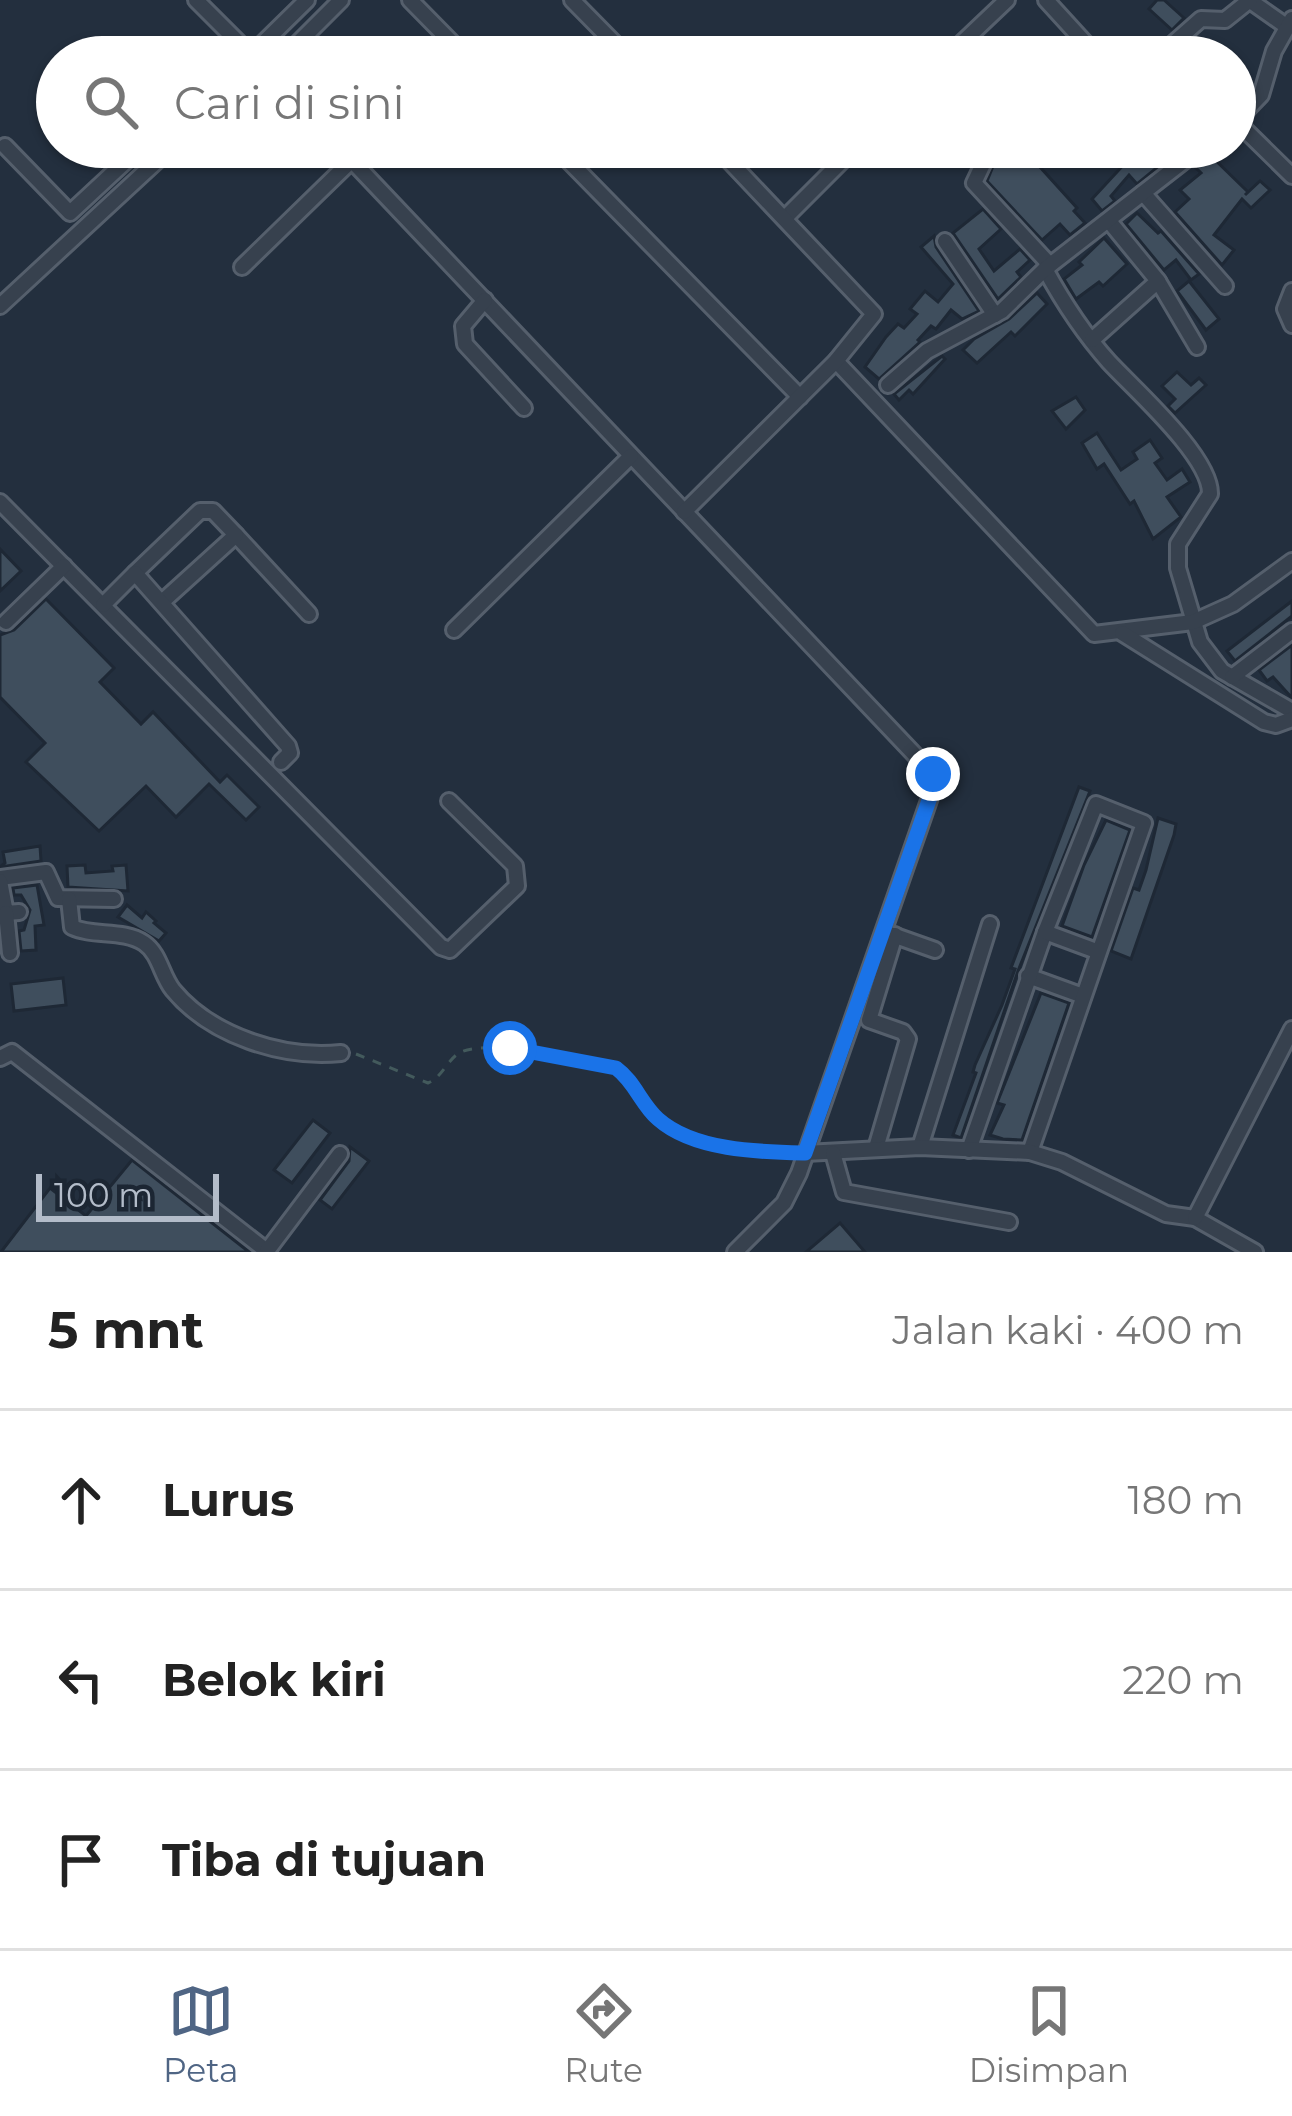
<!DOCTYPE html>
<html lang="id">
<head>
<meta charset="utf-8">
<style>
	body { margin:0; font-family:Montserrat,sans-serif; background:#f2f2f2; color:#222 }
	.scale { position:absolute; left:36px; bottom:30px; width:183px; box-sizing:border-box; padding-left:12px; border:6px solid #b3bcc9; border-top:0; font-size:33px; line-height:42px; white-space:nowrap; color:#b3bcc9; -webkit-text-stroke:9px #1c2633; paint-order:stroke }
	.stop { position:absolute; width:36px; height:36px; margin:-27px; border:9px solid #1a73e8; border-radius:50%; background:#fff }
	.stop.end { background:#1a73e8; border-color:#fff; box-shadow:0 3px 12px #0008 }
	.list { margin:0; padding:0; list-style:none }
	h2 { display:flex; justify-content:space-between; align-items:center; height:156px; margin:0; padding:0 48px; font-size:51px }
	h2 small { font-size:39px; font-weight:400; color:#767676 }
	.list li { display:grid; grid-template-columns:78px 1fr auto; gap:36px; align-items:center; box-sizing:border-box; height:180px; padding:0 48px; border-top:3px solid #e0e0e0 }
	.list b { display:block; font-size:45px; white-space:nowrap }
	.list em { font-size:39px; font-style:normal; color:#767676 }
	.icon { flex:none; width:66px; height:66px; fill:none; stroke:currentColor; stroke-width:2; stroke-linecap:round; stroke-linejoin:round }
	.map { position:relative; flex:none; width:1292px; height:1252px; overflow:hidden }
	.search { position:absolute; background:#fff; box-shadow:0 3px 9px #0004; left:36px; right:36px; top:36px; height:132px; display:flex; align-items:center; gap:30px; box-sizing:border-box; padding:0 42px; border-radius:66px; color:#767676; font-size:45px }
	.sheet { height:696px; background:#fff }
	nav { display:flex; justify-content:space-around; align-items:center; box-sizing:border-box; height:168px; border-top:3px solid #e0e0e0; background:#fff; font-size:33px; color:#767676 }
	nav a { display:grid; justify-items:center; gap:6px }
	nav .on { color:#4f6584 }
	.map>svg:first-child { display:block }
	.building { fill:#3f4e5d; stroke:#1e2835; stroke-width:3 }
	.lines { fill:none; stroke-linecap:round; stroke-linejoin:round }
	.minor-casing { stroke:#555f6c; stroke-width:20 }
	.path { stroke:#435a5c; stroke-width:3; stroke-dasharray:9 9; stroke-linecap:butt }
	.minor { stroke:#37414e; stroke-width:14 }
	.route { stroke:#1a73e8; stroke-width:15 }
</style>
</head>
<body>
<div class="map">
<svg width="1292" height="1252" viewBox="0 0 1292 1252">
	<rect width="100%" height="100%" fill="#232f3e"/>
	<g class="building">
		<path d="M1157 0H1164L1184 18 1172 30 1149 9Z"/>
		<path d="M982 147H988L1003 161 1018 147 1031 158 1043 147H1061L1040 167 1077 208 1074 211 1085 223 1070 235 1060 224 1042 240 987 181 994 164Z"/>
		<path d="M1140 147H1157L1170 157 1137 184 1129 175 1111 196 1115 201 1102 211 1092 199Z"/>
		<path d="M1210 155 1248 192 1245 195 1260 181 1270 190 1251 208 1242 199 1214 235 1234 250 1222 265 1175 212 1189 199 1180 190 1201 173 1195 167Z"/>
		<path d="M983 209 1001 229 979 249 994 271 1020 249 1030 260 1017 272 1021 277 998 299 953 233Z"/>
		<path d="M1137 213 1158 233 1161 231 1199 274 1191 280 1176 260 1164 270 1126 224Z"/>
		<path d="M934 236 936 247 979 311 962 319 951 310 936 329 931 326 918 340 920 342 879 379 865 367 886 337 898 324 904 328 917 314 910 309 925 291 938 302 953 284 921 247Z"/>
		<path d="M1104 238 1127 264 1103 286 1099 282 1076 299 1064 279 1082 265 1079 262Z"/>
		<path d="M1189 281 1219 319 1206 330 1177 291Z"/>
		<path d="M1037 293 1047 304 1015 336 1011 332 977 363 963 350 974 339 1009 319Z"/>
		<path d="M942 356 945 359 913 394 909 390 899 400 894 394Z"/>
		<path d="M1177 372 1191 385 1199 378 1206 385 1175 413 1168 406 1175 399 1162 386Z"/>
		<path d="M1076 397 1085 410 1066 429 1052 411Z"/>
		<path d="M1097 433 1121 470 1137 459 1133 452 1150 440 1162 458 1155 463 1167 480 1182 469 1190 482 1167 497 1181 517 1153 539 1134 501 1130 504 1104 464 1097 469 1082 443Z"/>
		<path d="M0 549 21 571 0 591Z"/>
		<path d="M46 599 114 668 100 682 141 724 153 712 220 782 227 775 259 807 246 820 209 784 176 817 146 786 99 831 26 762 45 743 0 697V635L14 630Z"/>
		<path d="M1292 601V616L1235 661 1227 651Z"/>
		<path d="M1292 645V698L1273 677 1267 681 1259 670Z"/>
		<path d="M1079 787 1090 791 1018 971 961 1138 953 1135 976 1073 973 1072 975 1065 1002 1005 1015 969 1011 968Z"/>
		<path d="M1158 818 1176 824 1174 835 1131 959 1111 951 1133 888 1139 890 1146 870Z"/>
		<path d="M1106 820 1130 830 1092 937 1062 926 1084 865Z"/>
		<path d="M40 846 41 861 0 867 5 863 3 852Z"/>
		<path d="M85 865 86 873 113 871 112 866 126 865 128 891 68 887 67 866Z"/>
		<path d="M37 885 44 925 35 926 36 950 21 951 19 931 24 930 30 910 21 895H14L13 888Z"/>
		<path d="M127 905 142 918 146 912 156 921 154 923 166 933 159 941 118 917Z"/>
		<path d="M63 978 66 1005 14 1011 11 984Z"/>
		<path d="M1041 993 1069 1003 1022 1140 1003 1139 990 1135 1004 1105 997 1103Z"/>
		<path d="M313 1120 330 1133 292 1183 274 1170Z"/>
		<path d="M350 1147 369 1161 332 1209 320 1200 349 1161Z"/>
		<path d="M132 1160 249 1252H1L50 1188 86 1216Z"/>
		<path d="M840 1223 865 1252H806Z"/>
	</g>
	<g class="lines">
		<g class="minor-casing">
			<g id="minor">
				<path d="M196 0 253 57"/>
				<path d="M410 0 466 57"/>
				<path d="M572 0 628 57"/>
				<path d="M1046 0 1098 57"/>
				<path d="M1249 0 1286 26"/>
				<path d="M249 57 307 0"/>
				<path d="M284 57 341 0"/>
				<path d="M947 57 1007 0"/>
				<path d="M1158 57 1201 19 1225 20 1250 0"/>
				<path d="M1236 121 1292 176"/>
				<path d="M1235 122 1261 95 1274 51 1292 19"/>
				<path d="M5 146 70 213 141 147"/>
				<path d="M339 147 933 774 934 786 799 1173 784 1203 735 1252"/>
				<path d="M555 147 800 397"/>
				<path d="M967 147 983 164 974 183 1050 265"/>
				<path d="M1143 193 1225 286"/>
				<path d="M785 218 856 147"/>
				<path d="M945 241 995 315"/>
				<path d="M242 267 352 160"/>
				<path d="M1045 269C1063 302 1084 334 1109 362 1135 390 1211 457 1210 494L1178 544V568L1200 642 1222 671 1292 711"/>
				<path d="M1158 281 1197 347"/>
				<path d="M1292 291 1285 309 1292 325"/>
				<path d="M485 300 463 326 465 344 524 408"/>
				<path d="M0 306 172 147"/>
				<path d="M1092 340 1158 281 1109 221"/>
				<path d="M836 361 1094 634 1193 622 1233 604 1292 561"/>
				<path d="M888 385 927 351 1002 311 1045 269 1202 147"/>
				<path d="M0 502 441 947 450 950 517 886 515 866 449 801"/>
				<path d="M684 512 836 361 874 314 716 147"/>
				<path d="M236 535 309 614"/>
				<path d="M135 573 200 511H213L236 535 162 602"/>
				<path d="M103 605 135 573 288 746 290 753 281 762"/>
				<path d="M6 622 64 566"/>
				<path d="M454 630 631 456"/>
				<path d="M1122 633 1264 722 1276 725 1292 719"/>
				<path d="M1232 677 1292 631"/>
				<path d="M0 878 46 872 58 898 114 899"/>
				<path d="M0 881 6 913 19 912"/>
				<path d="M69 899 72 927C93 937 123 929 144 943 160 954 161 975 173 990 211 1036 283 1059 341 1053"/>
				<path d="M6 913 10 953"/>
				<path d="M887 933 935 950"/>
				<path d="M1028 976 1083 996"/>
				<path d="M0 1058 12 1052 268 1252"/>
				<path d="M920 1147 990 924"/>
				<path d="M876 1148 908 1039 903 1032 869 1020 895 935"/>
				<path d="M969 1150 1045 932"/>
				<path d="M1030 1152 1099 952 1045 932 1096 804 1144 823 1099 952"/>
				<path d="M805 1153 920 1147 1030 1152 1062 1162 1166 1214 1195 1218 1255 1252"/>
				<path d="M833 1153 844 1192 1009 1222"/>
				<path d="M1195 1218 1292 1029"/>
				<path d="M267 1251 340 1154"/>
			</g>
		</g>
		<path class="path" d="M356 1054 428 1083C443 1077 447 1059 461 1052 488 1039 601 1057 624 1075 641 1088 646 1113 665 1124 703 1145 748 1153 791 1153"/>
		<use href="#minor" class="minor"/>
	</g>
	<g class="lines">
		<path class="route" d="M510 1048 616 1068C635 1082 641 1104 658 1119 694 1151 760 1152 805 1153L934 786 933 774"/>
	</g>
</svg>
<div class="scale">100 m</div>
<div class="stop" style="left:510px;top:1048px"></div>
<div class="stop end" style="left:933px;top:774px"></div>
<div class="search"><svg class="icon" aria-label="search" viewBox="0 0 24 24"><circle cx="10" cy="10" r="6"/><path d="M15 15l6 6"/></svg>Cari di sini</div>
</div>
<section class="sheet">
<h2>5 mnt<small>Jalan kaki · 400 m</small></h2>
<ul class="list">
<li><svg class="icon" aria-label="ahead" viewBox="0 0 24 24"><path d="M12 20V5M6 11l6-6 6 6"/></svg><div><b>Lurus</b></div><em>180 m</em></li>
<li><svg class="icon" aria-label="left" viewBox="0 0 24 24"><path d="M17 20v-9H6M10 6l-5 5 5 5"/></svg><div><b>Belok kiri</b></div><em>220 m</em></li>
<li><svg class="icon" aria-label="arrive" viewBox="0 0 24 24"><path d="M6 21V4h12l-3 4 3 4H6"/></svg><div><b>Tiba di tujuan</b></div></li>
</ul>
</section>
<nav>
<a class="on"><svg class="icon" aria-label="map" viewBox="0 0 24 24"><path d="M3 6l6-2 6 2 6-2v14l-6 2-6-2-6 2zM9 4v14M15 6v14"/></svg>Peta</a>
<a><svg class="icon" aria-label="directions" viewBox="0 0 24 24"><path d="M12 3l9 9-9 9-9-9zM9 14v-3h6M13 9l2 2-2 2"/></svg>Rute</a>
<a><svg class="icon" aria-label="saved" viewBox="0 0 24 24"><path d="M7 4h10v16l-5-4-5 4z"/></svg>Disimpan</a>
</nav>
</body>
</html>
